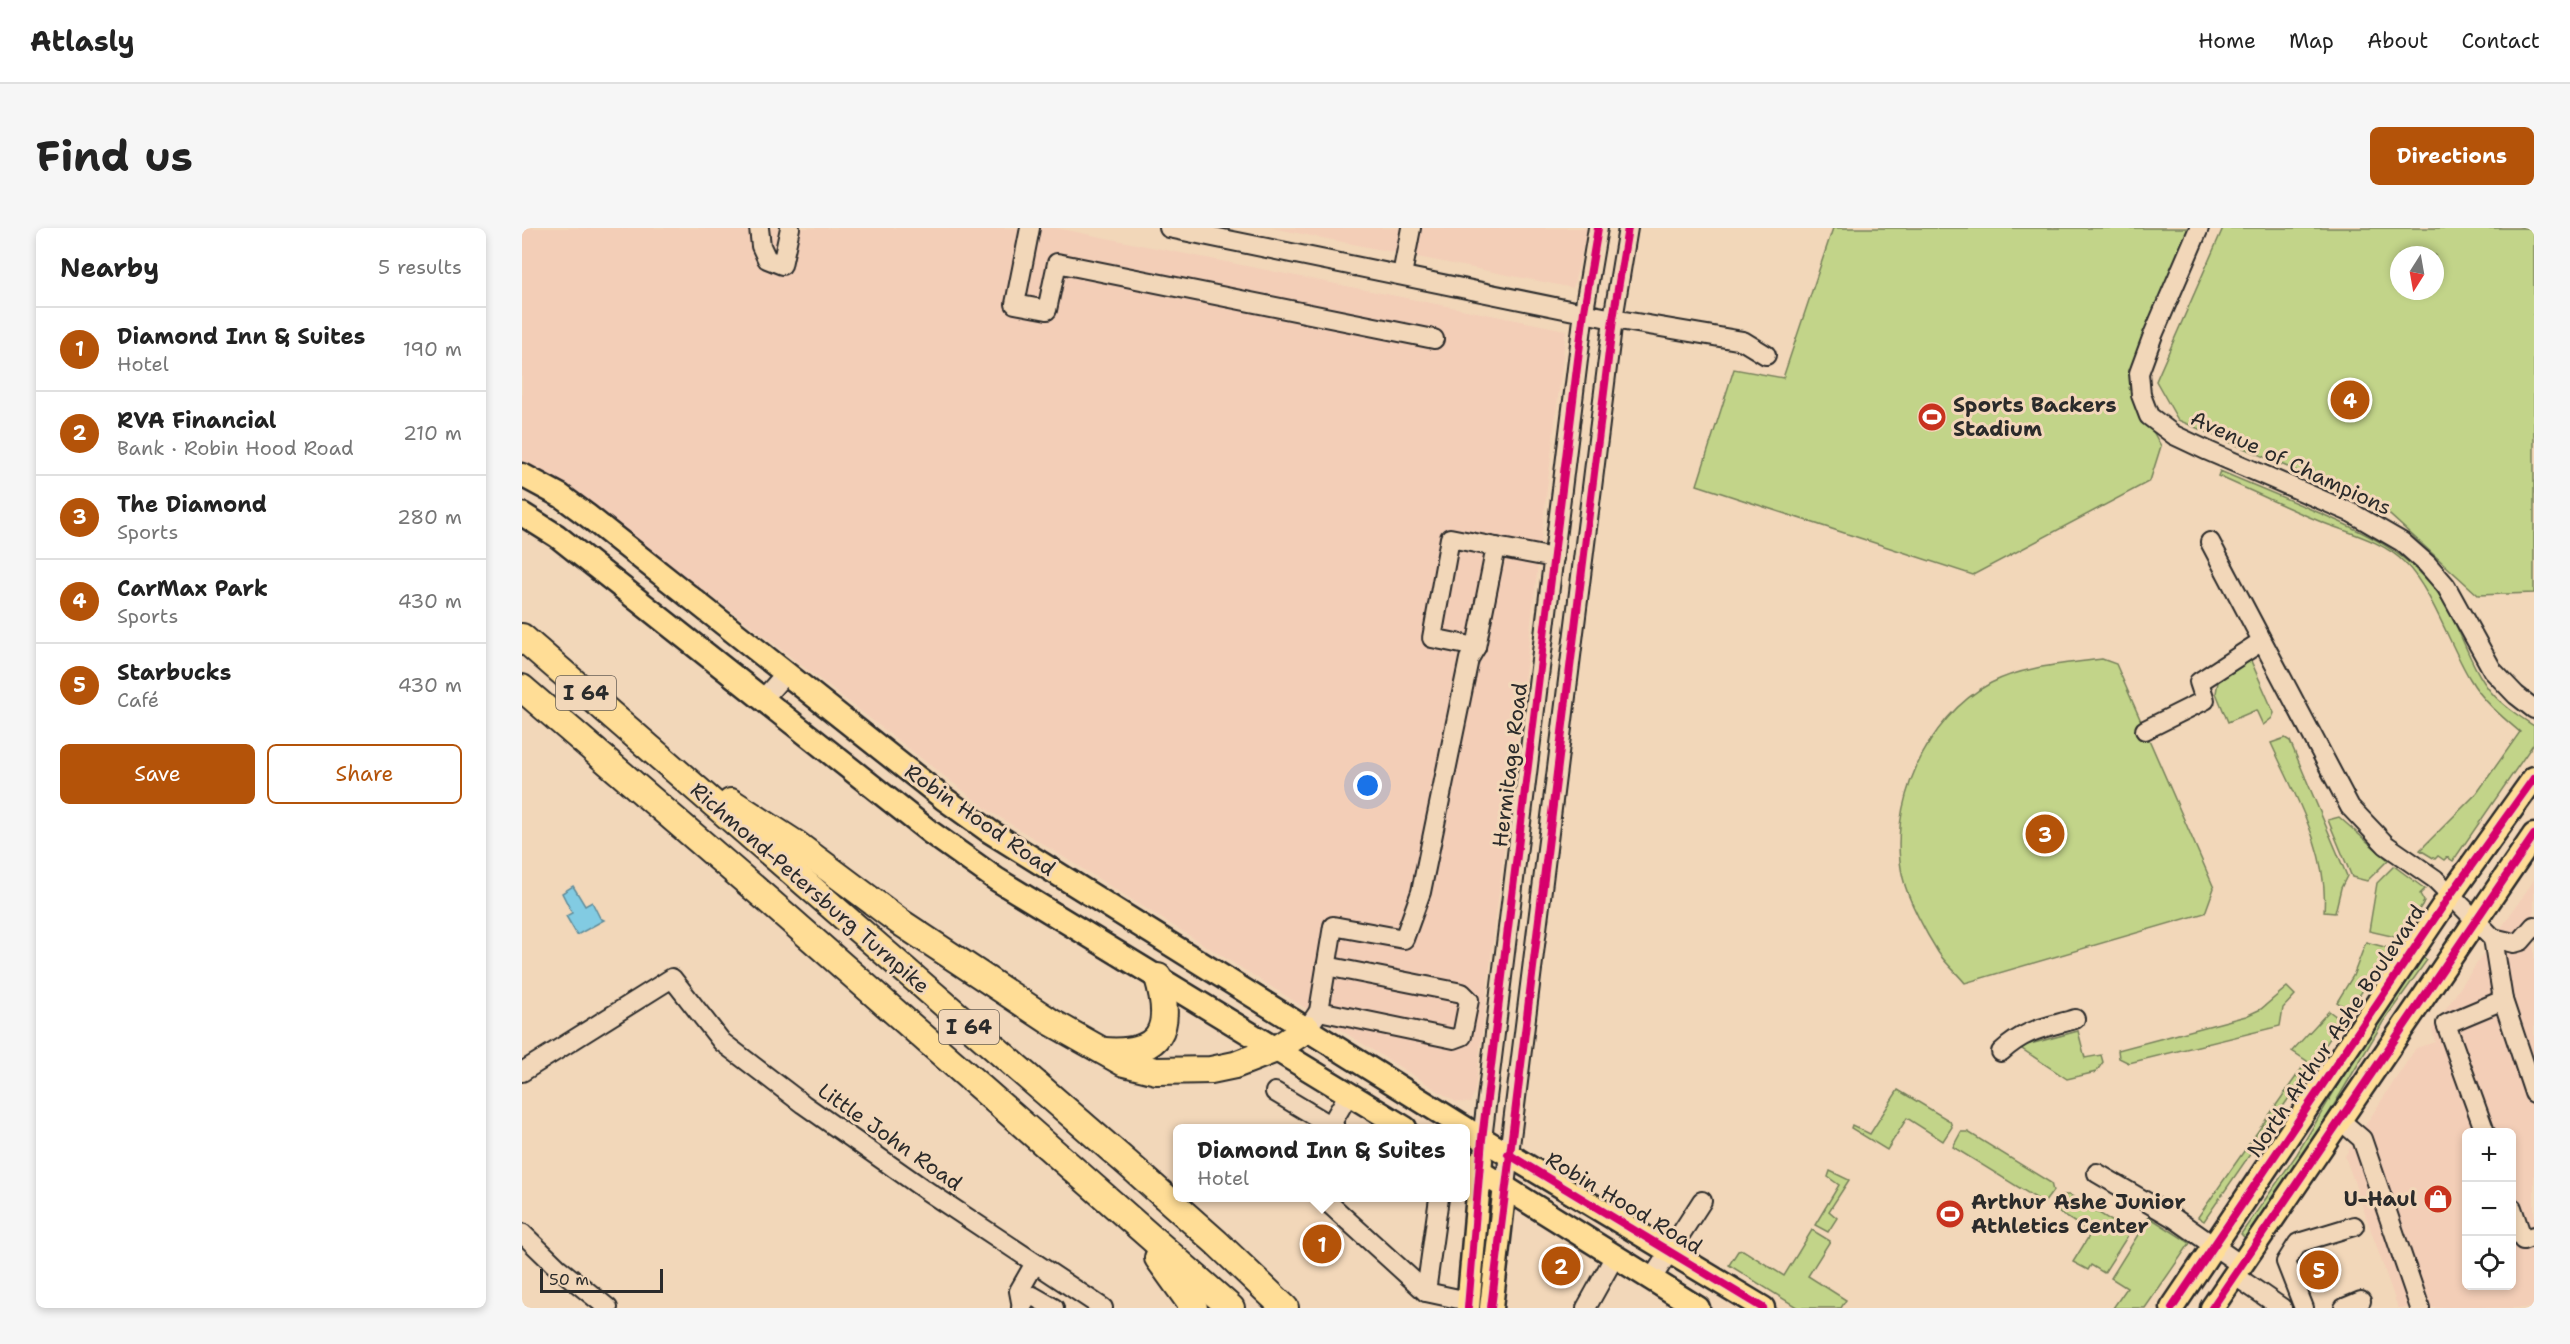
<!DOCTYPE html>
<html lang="en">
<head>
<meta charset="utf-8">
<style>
	body { margin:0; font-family:"Shantell Sans",sans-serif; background:#f6f6f6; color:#222 }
	.controls { position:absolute; right:18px; bottom:18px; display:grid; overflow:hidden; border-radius:9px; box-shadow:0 3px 9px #0003 }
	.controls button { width:54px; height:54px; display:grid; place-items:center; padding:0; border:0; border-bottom:2px solid #e0e0e0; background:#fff; color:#222; font:30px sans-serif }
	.compass { position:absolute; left:1868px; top:18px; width:54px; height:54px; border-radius:50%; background:#fff; box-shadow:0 3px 9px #0003; rotate:191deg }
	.scale { position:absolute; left:18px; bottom:15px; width:123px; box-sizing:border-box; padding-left:6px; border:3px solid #2b2b2b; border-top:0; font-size:16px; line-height:21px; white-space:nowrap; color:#2b2b2b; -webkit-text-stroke:4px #f2d7b9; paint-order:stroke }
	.you { position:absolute; left:846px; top:558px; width:21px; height:21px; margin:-15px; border:4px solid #fff; border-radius:50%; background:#1a73e8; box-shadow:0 0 0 9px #1a73e833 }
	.badge { display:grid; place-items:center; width:39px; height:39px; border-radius:50%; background:#b45309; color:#fff; font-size:20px; font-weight:700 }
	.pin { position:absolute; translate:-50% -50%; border:3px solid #fff; box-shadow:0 2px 6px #0006 }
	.popup { position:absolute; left:651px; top:896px; width:297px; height:78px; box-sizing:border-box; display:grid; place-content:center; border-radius:9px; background:#fff; filter:drop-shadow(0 2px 4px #0005); font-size:20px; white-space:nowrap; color:#767676 }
	.popup b { font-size:22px; color:#222 }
	.popup::after { content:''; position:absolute; left:50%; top:100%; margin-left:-12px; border:12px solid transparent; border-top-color:#fff }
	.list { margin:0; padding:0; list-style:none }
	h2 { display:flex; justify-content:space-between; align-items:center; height:78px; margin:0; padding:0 24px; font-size:26px }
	h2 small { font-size:20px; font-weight:400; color:#767676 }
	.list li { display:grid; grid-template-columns:39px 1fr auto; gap:18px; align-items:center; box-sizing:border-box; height:84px; padding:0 24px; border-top:2px solid #e0e0e0 }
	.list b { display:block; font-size:22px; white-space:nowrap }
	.list p { margin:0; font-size:20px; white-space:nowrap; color:#767676 }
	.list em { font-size:20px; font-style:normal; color:#767676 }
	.actions { display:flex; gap:12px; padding:18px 24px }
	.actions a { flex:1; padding:14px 0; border:2px solid #b45309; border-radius:9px; text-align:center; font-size:21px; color:#b45309 }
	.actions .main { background:#b45309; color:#fff }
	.icon { flex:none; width:33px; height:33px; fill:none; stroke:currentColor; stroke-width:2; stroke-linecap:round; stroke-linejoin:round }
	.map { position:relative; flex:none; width:2012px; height:1080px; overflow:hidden; border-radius:9px }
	header { display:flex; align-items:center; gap:36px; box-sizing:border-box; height:84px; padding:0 30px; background:#fff; border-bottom:2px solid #e0e0e0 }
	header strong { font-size:28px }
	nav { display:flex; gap:33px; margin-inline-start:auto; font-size:21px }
	.intro { display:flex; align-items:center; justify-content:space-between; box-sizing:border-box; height:144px; padding:0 36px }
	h1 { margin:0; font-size:42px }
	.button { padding:15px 27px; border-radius:9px; background:#b45309; color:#fff; font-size:21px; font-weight:700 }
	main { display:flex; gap:36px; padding:0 36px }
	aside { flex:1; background:#fff; border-radius:9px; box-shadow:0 3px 9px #0003 }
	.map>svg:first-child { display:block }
	.built { fill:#f3ceb7; fill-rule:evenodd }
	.green { fill:#c2d489; stroke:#76805a; stroke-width:1.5; fill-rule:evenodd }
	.water { fill:#82cbe2; stroke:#5f8b99; stroke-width:1.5 }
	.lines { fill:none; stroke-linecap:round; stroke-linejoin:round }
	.minor-casing { stroke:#2b2b2b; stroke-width:22 }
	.major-casing { stroke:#2b2b2b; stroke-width:27 }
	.highway-casing { stroke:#2b2b2b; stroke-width:30 }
	.minor { stroke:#f2d7b9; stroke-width:18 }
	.major { stroke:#ffdd96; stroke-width:22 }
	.highway { stroke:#ffdd96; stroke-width:26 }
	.cycleway-casing { stroke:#f2d7b9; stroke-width:11 }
	.cycleway { stroke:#d6006c; stroke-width:8 }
	.labels { text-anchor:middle; stroke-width:6; stroke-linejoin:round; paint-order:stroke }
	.shield { fill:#f2d7b9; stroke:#675f56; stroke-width:1.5 }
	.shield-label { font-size:20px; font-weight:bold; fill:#2b2b2b }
	.poi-label { font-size:21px; font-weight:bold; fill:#2b2b2b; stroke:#f2d7b9; text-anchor:start }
	.street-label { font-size:21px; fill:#2b2b2b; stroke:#f2d7b9 }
</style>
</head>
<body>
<header>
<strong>Atlasly</strong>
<nav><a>Home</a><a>Map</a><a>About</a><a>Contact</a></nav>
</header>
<div class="intro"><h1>Find us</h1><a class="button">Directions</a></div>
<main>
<aside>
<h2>Nearby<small>5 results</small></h2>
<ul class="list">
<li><span class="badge">1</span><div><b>Diamond Inn &amp; Suites</b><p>Hotel</p></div><em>190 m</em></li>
<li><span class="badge">2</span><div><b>RVA Financial</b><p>Bank · Robin Hood Road</p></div><em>210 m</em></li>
<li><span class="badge">3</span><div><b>The Diamond</b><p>Sports</p></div><em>280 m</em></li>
<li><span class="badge">4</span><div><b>CarMax Park</b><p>Sports</p></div><em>430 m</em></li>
<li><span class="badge">5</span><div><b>Starbucks</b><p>Café</p></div><em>430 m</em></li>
</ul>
<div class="actions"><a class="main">Save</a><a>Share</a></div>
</aside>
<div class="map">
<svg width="2012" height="1080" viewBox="0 0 2012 1080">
	<rect width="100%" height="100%" fill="#f2d7b9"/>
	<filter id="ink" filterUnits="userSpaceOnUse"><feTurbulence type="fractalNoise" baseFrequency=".0167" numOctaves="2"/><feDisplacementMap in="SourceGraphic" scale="12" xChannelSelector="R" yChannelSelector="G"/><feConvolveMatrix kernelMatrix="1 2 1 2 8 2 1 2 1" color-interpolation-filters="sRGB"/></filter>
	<g filter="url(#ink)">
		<g class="built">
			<path d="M0 0H534L1044 102 953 863 948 875 934 874 466 582 225 395 42 257 0 235Z"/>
			<path d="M750 0H1066L1051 60Z"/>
			<path d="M2012 652V1080H1876L1823 928 1894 820 1913 814 1910 801ZM1944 904H1990V1058H1944Z"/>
		</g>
		<g class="green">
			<path d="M1311 0H1667L1607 160 1639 218 1628 253 1451 347 1175 257 1212 141 1261 150Z"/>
			<path d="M1701 0H2012V365L1956 367 1859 279 1656 192 1634 153ZM1877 27H1913V63H1877Z"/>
			<path d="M1698 243C1727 255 1757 268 1786 280 1833 300 1879 319 1912 360 1937 391 1944 433 1969 464 1981 478 1997 488 2012 498V515L1931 633 1925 629 1922 632 1916 628 1913 631 1898 622 1955 565 1998 504C1979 488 1961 473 1948 451 1928 418 1910 362 1883 335 1860 312 1826 305 1797 293 1763 279 1730 263 1696 248Z"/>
			<path d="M1580 431 1594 436 1692 660 1683 685 1443 755C1435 745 1423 735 1416 724 1404 705 1386 672 1381 650 1364 580 1404 489 1469 455 1502 438 1544 436 1580 431Z"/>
			<path d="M1725 432 1729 433 1752 485 1750 490 1741 497 1734 482 1706 494 1694 465 1696 454Z"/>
			<path d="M1763 510 1768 513 1825 648 1819 660 1813 685 1802 684C1807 624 1773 568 1749 515Z"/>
			<path d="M1817 589 1866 632 1845 653 1830 649 1806 592Z"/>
			<path d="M1872 638 1903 661 1898 666 1902 673 1900 677 1878 710 1847 703 1855 655Z"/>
			<path d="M1844 714 1870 721 1827 782 1815 774 1831 748Z"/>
			<path d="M1900 729 1905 732 1861 794 1793 909 1723 1010 1719 1006 1775 926 1846 806Z"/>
			<path d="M1765 759 1773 767 1761 780 1758 798 1607 835 1597 830 1596 822 1724 788 1739 781Z"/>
			<path d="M1807 783 1820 793 1682 993 1676 989 1785 833 1770 823Z"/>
			<path d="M1556 803 1563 830 1579 827 1581 834 1574 844 1545 851 1497 819Z"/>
			<path d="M1376 862 1428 893 1430 899 1421 913 1385 890 1365 922 1329 900 1330 897 1348 906Z"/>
			<path d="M1439 904H1446L1529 955 1531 963 1522 975 1431 919Z"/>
			<path d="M1308 943 1327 952 1307 983 1315 990 1306 1004 1293 997 1317 957 1306 949Z"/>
			<path d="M1540 967H1548L1606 1003 1605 1009 1582 1045 1569 1037 1566 1042 1551 1034 1569 1005 1532 981Z"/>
			<path d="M1627 989 1668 1015 1623 1080H1591L1605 1060 1589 1050Z"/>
			<path d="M1290 1002 1308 1013 1286 1048 1324 1072 1319 1080H1276L1207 1037 1216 1023 1221 1022 1262 1048Z"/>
		</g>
		<path class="water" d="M51 658 63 678 70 674 78 690 82 692 55 707 44 688 50 685 40 665Z"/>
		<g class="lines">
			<g class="minor-casing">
				<g id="minor">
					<path d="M237 0 239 18 245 31 260 37 268 0"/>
					<path d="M508 0 493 76 525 82 535 35 912 111"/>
					<path d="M647 0 1091 91 1221 113 1244 127"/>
					<path d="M1677 0 1631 107 1617 145 1619 167 1627 188 1652 207 1686 223 1830 285 1880 314 1905 336 1924 358 1971 443 1994 467 2012 481"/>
					<path d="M880 47 889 0"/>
					<path d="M1688 314 1828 579 1864 617 1913 651 1971 710 1992 715 1999 713 2012 698"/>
					<path d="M954 419 910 410 928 310 974 319"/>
					<path d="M241 471 264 445"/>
					<path d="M1623 502 1683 472 1677 454 1740 413"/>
					<path d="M1971 710 1981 772 2012 865"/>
					<path d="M797 783 932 811 940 808 947 772 940 765 804 738"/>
					<path d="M785 801 797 783 811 698 882 711 899 664 947 431 954 419 974 319 1032 330"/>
					<path d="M1479 824C1504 801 1522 800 1553 791"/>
					<path d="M0 844 150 750 200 814 281 876 402 961 581 1080"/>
					<path d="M753 864 813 900"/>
					<path d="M1818 892 1840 911 1898 1080"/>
					<path d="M807 900 826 867"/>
					<path d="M1963 904 1924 796 1981 772"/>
					<path d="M960 911 1062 83 1076 0"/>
					<path d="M1575 945 1652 990 1719 1037"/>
					<path d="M983 958 1091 91 1106 0"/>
					<path d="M801 970 904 1064 917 970"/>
					<path d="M1990 980 2001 1012 2012 1008"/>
					<path d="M0 1005 35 1039 86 1080"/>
					<path d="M1712 1047 1760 1080"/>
					<path d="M1129 1052 1180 973"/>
					<path d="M904 1064 946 1073"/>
					<path d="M500 1079 497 1063 513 1035"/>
					<path d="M499 1080 505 1070 511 1068 532 1080"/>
					<path d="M1064 1080 1093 1028"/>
					<path d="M1782 1080 1764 1034 1776 1015 1832 998"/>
					<path d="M1822 1080 1839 1073"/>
				</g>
			</g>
			<g class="major-casing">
				<g id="major">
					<path d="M0 247 39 268 66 288 421 570 467 603 943 900"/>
					<path d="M0 286 35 308 408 604 474 651 883 900"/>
					<path d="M944 901 1241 1080"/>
					<path d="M944 935 1176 1080"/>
					<path d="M946 1080 959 932"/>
					<path d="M969 1080 983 958"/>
					<path d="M1650 1080 1929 666 2012 550"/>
					<path d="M1690 1080 2012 607"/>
				</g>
			</g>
			<g class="highway-casing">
				<g id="highway">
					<path d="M0 409 605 935 695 1015 763 1080"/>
					<path d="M0 460 247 673 709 1080"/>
					<path d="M209 574 274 616 378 694 529 794 602 835 634 843 689 842 713 837 754 821 785 801"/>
					<path d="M582 823C640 827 651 801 636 749"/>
					<path d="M636 1030 672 1080"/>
				</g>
			</g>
			<use href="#minor" class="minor"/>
			<use href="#major" class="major"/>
			<use href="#highway" class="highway"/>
			<g class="cycleway-casing">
				<g id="cycleway">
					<path d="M986 926 1241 1080"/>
					<path d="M946 1080 960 911 1062 83 1076 0"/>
					<path d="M969 1080 1091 91 1106 0"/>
					<path d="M1650 1080 1929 666 2012 550"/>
					<path d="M1690 1080 2012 607"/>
				</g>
			</g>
			<use href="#cycleway" class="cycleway"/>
		</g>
	</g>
	<defs>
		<g id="stadium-disc" transform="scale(1.5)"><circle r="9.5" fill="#c8321e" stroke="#f2d7b9"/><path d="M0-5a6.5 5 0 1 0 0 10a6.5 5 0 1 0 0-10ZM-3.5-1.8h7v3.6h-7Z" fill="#fff"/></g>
		<g id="shop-disc" transform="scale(1.5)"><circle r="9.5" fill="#c8321e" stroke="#f2d7b9"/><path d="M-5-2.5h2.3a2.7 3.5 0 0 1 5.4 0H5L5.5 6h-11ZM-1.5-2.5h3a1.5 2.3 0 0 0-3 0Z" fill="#fff"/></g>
	</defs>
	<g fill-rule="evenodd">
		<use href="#stadium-disc" x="1410" y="189"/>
		<use href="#shop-disc" x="1916" y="971"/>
		<use href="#stadium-disc" x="1428" y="986"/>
	</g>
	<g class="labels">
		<g class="shield">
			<rect x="34" y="448" width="60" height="34" rx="4.5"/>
			<rect x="417" y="782" width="60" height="34" rx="4.5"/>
		</g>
		<g class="shield-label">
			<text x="64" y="472">I 64</text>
			<text x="447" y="806">I 64</text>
		</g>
		<g class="poi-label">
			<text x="1431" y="184">Sports Backers<tspan x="1431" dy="24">Stadium</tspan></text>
			<text x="1895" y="978" text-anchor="end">U-Haul</text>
			<text x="1449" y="981">Arthur Ashe Junior<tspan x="1449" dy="24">Athletics Center</tspan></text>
		</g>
		<g class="street-label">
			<text transform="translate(1769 235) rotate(25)" y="7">Avenue of Champions</text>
			<text transform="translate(988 537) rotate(-83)" y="7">Hermitage Road</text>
			<text transform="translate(458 592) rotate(35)" y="7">Robin Hood Road</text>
			<text transform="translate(288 660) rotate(41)" y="7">Richmond-Petersburg Turnpike</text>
			<text transform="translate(1814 803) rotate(-56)" y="7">North Arthur Ashe Boulevard</text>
			<text transform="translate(368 909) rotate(35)" y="7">Little John Road</text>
			<text transform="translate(1102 975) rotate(31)" y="7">Robin Hood Road</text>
		</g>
	</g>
</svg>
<div class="controls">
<button>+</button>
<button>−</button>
<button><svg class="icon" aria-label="locate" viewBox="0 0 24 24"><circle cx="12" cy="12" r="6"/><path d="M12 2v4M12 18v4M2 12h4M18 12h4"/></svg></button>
</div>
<svg class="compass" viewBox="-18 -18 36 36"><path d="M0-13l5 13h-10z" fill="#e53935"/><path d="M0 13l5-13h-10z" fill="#767676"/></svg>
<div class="scale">50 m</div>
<div class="you"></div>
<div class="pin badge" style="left:800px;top:1016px">1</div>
<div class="popup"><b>Diamond Inn &amp; Suites</b>Hotel</div>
<div class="pin badge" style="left:1039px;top:1038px">2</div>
<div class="pin badge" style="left:1523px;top:606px">3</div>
<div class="pin badge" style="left:1828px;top:172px">4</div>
<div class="pin badge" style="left:1797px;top:1042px">5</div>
</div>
</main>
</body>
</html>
